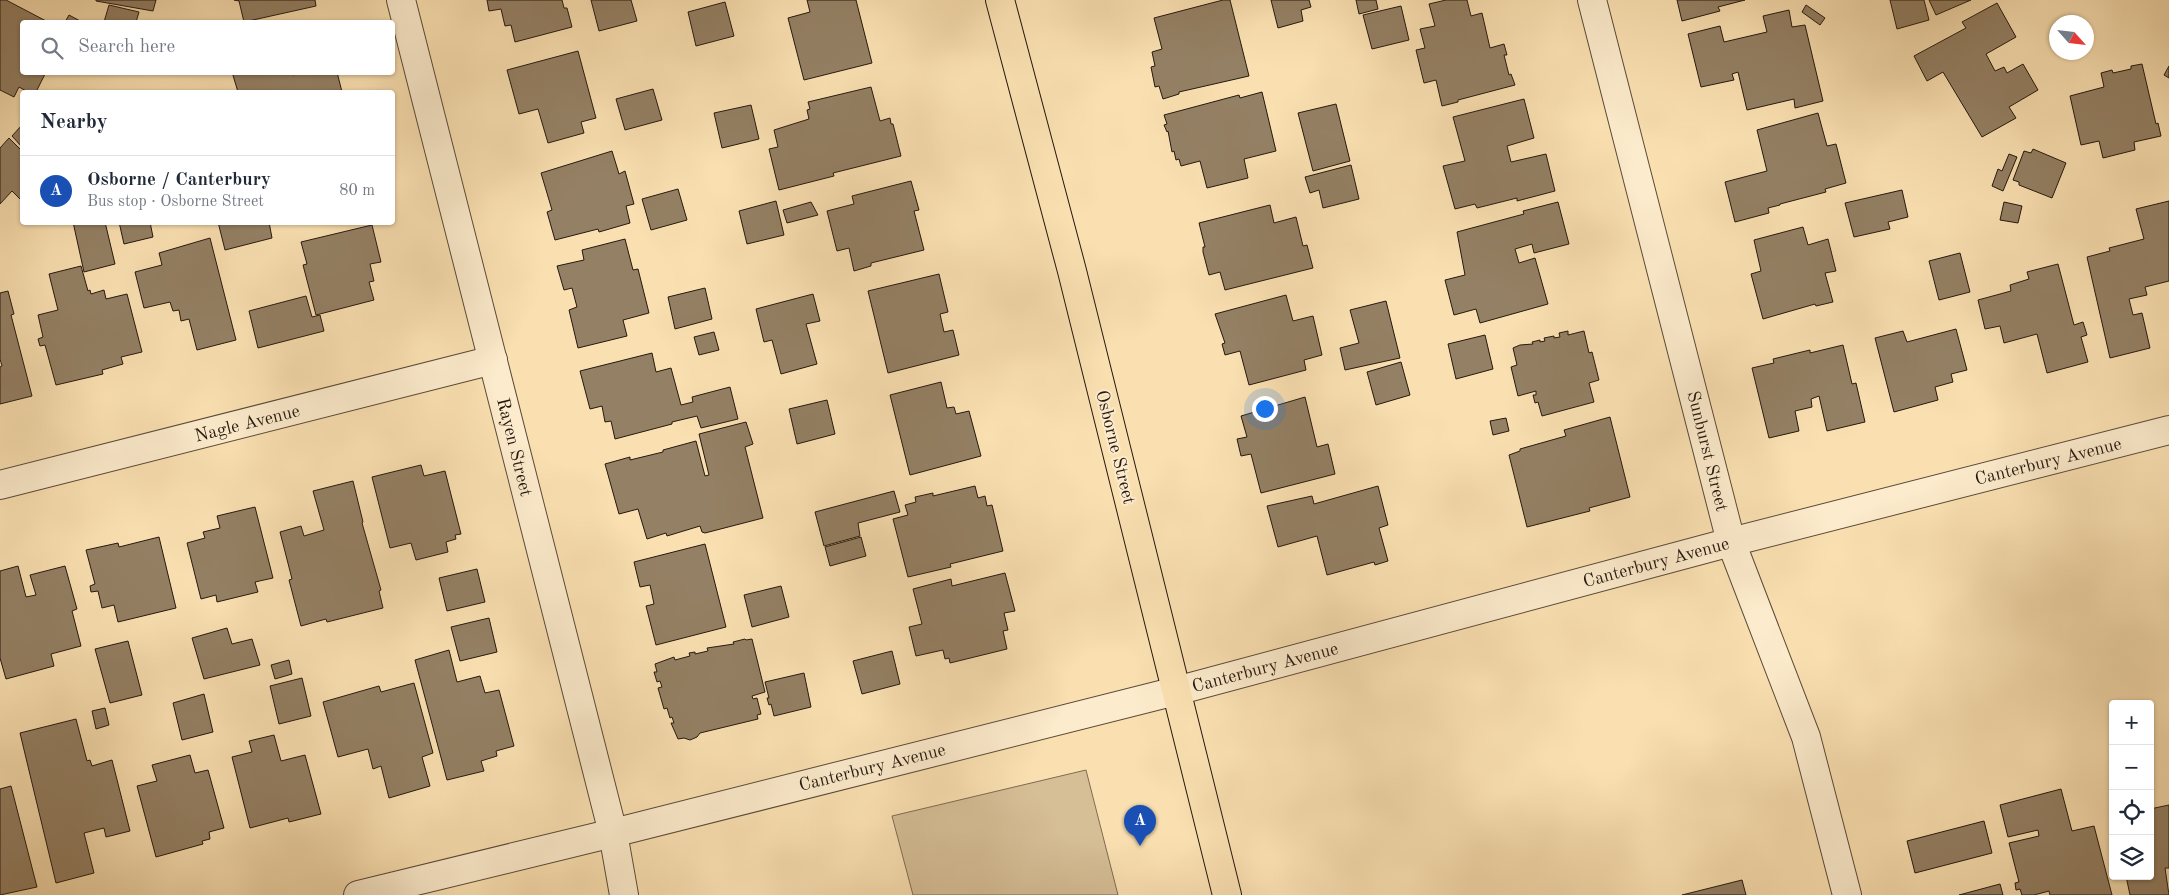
<!DOCTYPE html>
<html lang="en">
<head>
<meta charset="utf-8">
<style>
	body { margin:0; font-family:"Old Standard TT",serif; background:#f6f6f7; color:#1f2937 }
	.controls { position:absolute; right:15px; bottom:15px; display:grid; overflow:hidden; border-radius:5px; box-shadow:0 1px 4px #0004 }
	.controls button { width:45px; height:45px; display:grid; place-items:center; padding:0; border:0; border-bottom:1px solid #e0e1e3; background:#fff; color:#1f2937; font:25px sans-serif }
	.compass { position:absolute; left:2049px; top:15px; width:45px; height:45px; border-radius:50%; background:#fff; box-shadow:0 1px 4px #0004; rotate:117deg }
	.you { position:absolute; left:1264px; top:408px; width:18px; height:18px; margin:-12px; border:4px solid #fff; border-radius:50%; background:#1a73e8; box-shadow:0 0 0 8px #1a73e833 }
	.badge { display:grid; place-items:center; width:32px; height:32px; border-radius:50%; background:#db2777; color:#fff; font-size:16px; font-weight:700 }
	.pin { position:absolute; translate:-50% -41px; filter:drop-shadow(0 1px 2px #0008) }
	.pin::after { content:''; position:absolute; top:26px; width:18px; height:15px; background:inherit; clip-path:polygon(0 0,100% 0,50% 100%) }
	.list { margin:0; padding:0; list-style:none }
	h2 { display:flex; justify-content:space-between; align-items:center; height:65px; margin:0; padding:0 20px; font-size:21px }
	h2 small { font-size:16px; font-weight:400; color:#747a83 }
	.list li { display:grid; grid-template-columns:32px 1fr auto; gap:15px; align-items:center; box-sizing:border-box; height:70px; padding:0 20px; border-top:1px solid #e0e1e3 }
	.list b { display:block; font-size:19px; white-space:nowrap }
	.list p { margin:0; font-size:16px; white-space:nowrap; color:#747a83 }
	.list em { font-size:16px; font-style:normal; color:#747a83 }
	.icon { flex:none; width:28px; height:28px; fill:none; stroke:currentColor; stroke-width:2; stroke-linecap:round; stroke-linejoin:round }
	.map { position:relative; flex:none; width:2169px; height:895px; overflow:hidden }
	.search { position:absolute; background:#fff; box-shadow:0 1px 4px #0004; left:20px; top:20px; width:375px; height:55px; display:flex; align-items:center; gap:12px; box-sizing:border-box; padding:0 18px; border-radius:5px; color:#747a83; font-size:19px }
	.panel { position:absolute; background:#fff; box-shadow:0 1px 4px #0004; left:20px; top:90px; width:375px; height:135px; border-radius:5px }
	.map>svg:first-child { display:block }
	.green { fill:#d6be96; stroke:#7e6b53 }
	.building { fill:#948064; stroke:#251810 }
	.lines { fill:none; stroke-linecap:round; stroke-linejoin:round }
	.minor-casing { stroke:#5a4a38; stroke-width:30 }
	.tertiary-casing { stroke:#5a4a38; stroke-width:30 }
	.primary-casing { stroke:#251810; stroke-width:30 }
	.minor { stroke:#fcebcc; stroke-width:28 }
	.tertiary { stroke:#fcebcc; stroke-width:28 }
	.primary { stroke:#fae0b1; stroke-width:28 }
	.labels { text-anchor:middle; stroke-width:4; stroke-linejoin:round; paint-order:stroke }
	.street-label { font-size:18px; fill:#251810; stroke:#fcebcc }
</style>
</head>
<body>
<div class="map">
<svg width="2169" height="895" viewBox="0 0 2169 895">
	<rect width="100%" height="100%" fill="#fae0b1"/>
	<filter id="stains"><feTurbulence type="fractalNoise" baseFrequency=".004" numOctaves="4"/><feColorMatrix values="0 0 0 0 .2 0 0 0 0 .09 0 0 0 0 .02 0 0 0 .5 -.17"/></filter>
	<radialGradient id="worn" r=".72"><stop offset=".6" stop-color="#630" stop-opacity="0"/><stop offset="1" stop-color="#630" stop-opacity=".3"/></radialGradient>
	<path class="green" d="M1086 770 1118 895H913L892 816Z"/>
	<g class="building">
		<path d="M0 0H6L48 22H22V72H46L36 92H28L19 87 14 97 0 90Z"/>
		<path d="M156 0 153 11 96 1V0Z"/>
		<path d="M234 0H315L316 6 244 22 239 1Z"/>
		<path d="M487 0H562L564 8H567L572 27 515 42 511 25 505 26 501 9 489 11Z"/>
		<path d="M591 0H631L637 21 599 31Z"/>
		<path d="M807 0H856L872 63 804 80 788 18 810 12Z"/>
		<path d="M1223 0H1230L1249 76 1179 92V94L1163 99 1159 86 1155 87 1151 67 1155 66 1152 52 1162 49 1154 18Z"/>
		<path d="M1271 0H1309L1311 7 1301 10 1303 21 1278 28Z"/>
		<path d="M1356 0H1376L1378 9 1359 14Z"/>
		<path d="M1446 0H1467L1471 16 1482 13 1490 48 1504 44 1507 55H1504L1509 75 1511 74 1515 85 1458 100V102L1442 106 1436 80 1424 83 1416 50 1425 48 1420 29 1435 26 1429 4Z"/>
		<path d="M1677 0H1745L1718 7 1720 11 1682 21Z"/>
		<path d="M1890 0H1924L1929 20 1897 29Z"/>
		<path d="M1929 0H1971L1936 15Z"/>
		<path d="M725 2 734 36 696 46 688 12Z"/>
		<path d="M1997 3 2016 37 1986 54 1995 71 2004 67 2007 73 2023 64 2038 90 2009 107 2016 118 1982 137 1943 72 1927 81 1914 56 1966 28 1962 22Z"/>
		<path d="M109 5 139 12 136 22H104Z"/>
		<path d="M1806 5 1825 18 1820 25 1802 12Z"/>
		<path d="M1401 6 1409 40 1372 49 1363 15Z"/>
		<path d="M1789 10 1792 27 1805 25 1823 101 1795 108 1794 99 1747 110 1738 72 1732 74 1734 80 1701 87 1688 34 1720 26 1724 42 1767 32 1763 16Z"/>
		<path d="M69 15 82 22H65Z"/>
		<path d="M578 51 596 118 581 122 584 133 548 143 538 109 519 114 507 70Z"/>
		<path d="M2142 64 2156 124 2158 123 2161 136 2134 142 2135 150 2103 158 2099 141 2081 145 2070 96 2104 87 2101 73 2112 70 2113 73 2131 69V66Z"/>
		<path d="M2169 66V78L2164 75Z"/>
		<path d="M232 72H293V75L303 72H337L342 92H238Z"/>
		<path d="M871 87 880 121 890 118 891 124H893L901 156 833 173 834 176 779 190 769 149 778 147 774 130 809 119 807 110 810 109 808 102Z"/>
		<path d="M653 89 662 120 625 130 616 99Z"/>
		<path d="M1262 92 1276 151 1244 159 1248 178 1207 188 1200 161 1181 166 1179 159 1176 160 1174 151 1172 152 1168 131 1167 132 1164 125 1167 124 1164 115 1239 95 1240 98Z"/>
		<path d="M1524 99 1534 138 1507 146 1511 162 1546 154 1555 191 1517 201V198L1477 208 1475 204 1455 209 1443 166 1465 161 1453 117Z"/>
		<path d="M1336 104 1350 161 1313 171 1298 113Z"/>
		<path d="M751 105 759 139 722 148 714 113Z"/>
		<path d="M1818 113 1827 146 1836 144 1846 183 1825 189 1826 192 1780 204V205L1768 208 1769 213 1735 222 1725 182 1767 171 1757 130Z"/>
		<path d="M22 125V147L12 136Z"/>
		<path d="M9 138 22 151V201L12 191 0 204V148Z"/>
		<path d="M2033 149 2066 163 2052 198 2019 185V182L2013 180 2024 151 2031 153Z"/>
		<path d="M612 151 619 174 625 171 634 204 626 206 630 223 599 232 598 229 555 240 547 212 552 210 541 173Z"/>
		<path d="M2009 154 2017 157 2003 191 1992 186 1998 169 2002 171Z"/>
		<path d="M1351 165 1359 199 1323 208 1319 190 1310 193 1305 177Z"/>
		<path d="M911 181 919 210 914 211 924 250 871 263V266L854 271 849 248 837 251 827 211 854 204 852 196Z"/>
		<path d="M678 189 687 220 651 230 642 199Z"/>
		<path d="M1902 190 1908 217 1888 222 1890 229 1854 237 1845 203Z"/>
		<path d="M776 201 784 235 747 244 739 211Z"/>
		<path d="M2169 201V281L2145 287 2147 295 2129 299 2133 315 2142 313 2150 348 2110 358 2087 257 2110 251 2109 248 2144 239 2136 209Z"/>
		<path d="M811 202 818 215 787 223 783 210Z"/>
		<path d="M1558 202 1569 244 1534 253 1532 244 1515 249 1519 263 1535 258 1548 304 1480 323 1476 309 1454 315 1445 280 1465 275 1457 232 1524 214 1523 211Z"/>
		<path d="M2004 202 2022 206 2018 223 2000 220Z"/>
		<path d="M1270 205 1274 223 1296 217 1303 246 1307 245 1313 268 1225 290 1220 272 1209 275 1203 252V247H1205L1199 223Z"/>
		<path d="M73 222H105L115 264 84 272Z"/>
		<path d="M119 222H150L153 237 124 244Z"/>
		<path d="M218 222H269L272 238 225 250Z"/>
		<path d="M372 225 381 262 370 264 374 281 369 282 374 300 316 315 303 265 307 264 301 242Z"/>
		<path d="M1803 227 1808 245 1828 239 1836 271 1825 273 1833 302 1816 306 1815 304 1763 319 1751 274 1761 271 1754 240Z"/>
		<path d="M210 238 236 340 197 350 189 319 181 321 179 310 173 311 170 302 144 308 135 272 162 265 159 253Z"/>
		<path d="M625 239 633 270 638 269 649 313 623 320 627 336 578 348 569 310 577 307 572 288 564 290 557 266 584 260 582 250Z"/>
		<path d="M1960 253 1970 292 1939 300 1929 261Z"/>
		<path d="M2058 264 2074 325 2083 322 2087 335 2081 337 2088 362 2047 373 2037 334 2004 343 2000 326 1985 329 1978 300 2011 291 2010 285 2029 279 2027 272Z"/>
		<path d="M81 266 88 291 90 290 91 294 104 290 106 299 127 294 142 352 121 357 123 364 102 370 103 374 56 385 45 345 40 346 38 339 43 337 38 315 58 310 49 274Z"/>
		<path d="M939 274 948 312 940 314 944 332 953 330 959 355 888 373 868 291Z"/>
		<path d="M705 288 712 319 675 329 668 297Z"/>
		<path d="M8 291 14 314 11 315 32 396 0 404V367L2 366 0 359V293Z"/>
		<path d="M813 294 820 321 806 324 817 364 781 374 772 340 764 342 756 309Z"/>
		<path d="M1286 295 1293 321 1313 316 1322 355 1304 360 1306 370 1249 385 1240 351 1225 355 1222 344 1225 343 1215 314Z"/>
		<path d="M306 296 312 317 320 315 324 331 258 348 249 311Z"/>
		<path d="M1386 301 1400 358 1345 370 1340 348 1359 343 1350 310Z"/>
		<path d="M1956 329 1967 370 1951 374 1953 382 1935 387 1938 400 1894 412 1875 338 1903 331 1907 342Z"/>
		<path d="M1568 331V335L1584 331 1589 353 1592 352 1599 380 1589 383 1594 402 1542 416 1538 402 1535 403 1533 395H1536V391L1518 396 1511 367 1517 365 1513 348 1520 345 1533 344 1532 342 1540 340V342L1545 341 1544 338 1554 336V338L1560 337 1559 333Z"/>
		<path d="M714 332 719 350 699 355 694 337Z"/>
		<path d="M1485 335 1493 369 1456 379 1448 344Z"/>
		<path d="M1843 345 1852 384 1856 383 1865 422 1827 431 1819 396 1811 399 1812 407 1795 411 1799 431 1769 438 1752 368 1774 363 1773 359 1810 350V353Z"/>
		<path d="M652 353 656 372 671 368 681 405 693 402 692 397 730 387 738 419 701 428 697 416 672 422V424L615 439 611 421 605 422 602 406 590 409 580 371Z"/>
		<path d="M1401 362 1410 395 1376 405 1367 372Z"/>
		<path d="M941 382 947 408 954 407 956 414 969 411 981 456 910 475 890 395Z"/>
		<path d="M1305 397 1317 447 1328 444 1335 474 1261 493 1251 454 1241 456 1237 439 1247 437 1241 416Z"/>
		<path d="M827 400 835 434 797 444 789 409Z"/>
		<path d="M1610 417 1630 497 1589 508 1590 511 1527 527 1509 455 1520 451V449L1566 436 1564 430Z"/>
		<path d="M1506 418 1509 431 1493 435 1490 421Z"/>
		<path d="M746 422 753 444 745 447 763 518 705 533 702 532 700 526 667 536 666 533 647 539 638 509 619 514 605 464 630 457V460L663 452V450L696 441 705 476 709 475 699 434Z"/>
		<path d="M421 465 424 476 445 471 461 534 455 535 456 539 446 542 448 552 416 560 411 543 390 548 372 477Z"/>
		<path d="M353 481 363 522 362 523 381 590 379 591 383 608 327 622 326 619 301 626 289 580 292 579 280 532 301 526 304 536 324 530 313 491Z"/>
		<path d="M975 486 978 498 985 496 987 506 992 505 1003 551 950 564 951 567 908 577 893 519 908 515 905 505 916 502 915 497 933 493V496Z"/>
		<path d="M1378 486 1388 525 1379 528 1388 561 1375 565 1374 562 1327 575 1317 536 1278 547 1267 506 1312 496 1314 504Z"/>
		<path d="M894 491 900 512 858 523 860 536 824 546 815 512Z"/>
		<path d="M255 507 273 578 255 582 258 592 217 602 216 595 201 599 187 543 205 538 203 532 220 528 217 516Z"/>
		<path d="M159 537 176 608 118 622 114 605 102 608 98 591 91 592 90 586 95 584 86 550 118 543 119 547Z"/>
		<path d="M861 537 866 556 830 566 825 547Z"/>
		<path d="M705 544 726 627 656 645 646 606 654 604 650 585 640 587 634 562Z"/>
		<path d="M18 566 26 597 36 595 30 575 65 566 77 609 72 611 81 646 51 654 54 666 6 679 0 658V571Z"/>
		<path d="M477 569 485 602 447 611 439 578Z"/>
		<path d="M1005 573 1015 611 1004 613 1008 630 1003 631 1007 649 950 663 949 658 945 659 943 650 916 656 909 627 922 624 913 589 951 579 952 586Z"/>
		<path d="M781 586 789 617 752 627 744 595Z"/>
		<path d="M489 618 497 652 460 661 451 627Z"/>
		<path d="M227 628 232 644 252 639 260 665 204 679 192 638Z"/>
		<path d="M745 639 746 640 752 639 765 692 752 696 753 699 757 698 761 714 757 715 758 719 700 733 697 737 690 740 684 738 678 739 671 723H674L672 717 670 718 667 708 664 709 658 688 662 687 660 681 657 682 654 672H657L655 664 674 657 675 660 690 656 689 653 695 652V654L708 651 707 648 734 644 733 642Z"/>
		<path d="M128 641 142 695 110 703 95 649Z"/>
		<path d="M449 650 457 682 480 676 485 693 499 690 514 746 496 751 497 756 481 761 484 771 447 780 415 660Z"/>
		<path d="M892 651 900 684 862 694 853 661Z"/>
		<path d="M289 660 292 674 275 679 271 665Z"/>
		<path d="M804 673 811 707 774 716 771 704 769 705 767 698H769L765 682Z"/>
		<path d="M302 678 311 716 279 724 270 686Z"/>
		<path d="M414 683 433 753 422 757 430 786 389 798 381 766 373 769 368 749 338 757 323 702 379 686 381 692Z"/>
		<path d="M204 694 213 732 182 740 173 703Z"/>
		<path d="M105 708 109 725 96 729 92 711Z"/>
		<path d="M76 719 87 761 90 760 92 766 112 760 130 831 106 837 104 828 84 833 94 873 56 883 20 733Z"/>
		<path d="M274 735 281 761 305 755 321 814 289 822 288 818 250 828 232 757 252 752 249 741Z"/>
		<path d="M190 755 195 773 208 770 224 828 209 832 210 839 202 841 203 844 156 857 137 786 157 781 152 765Z"/>
		<path d="M11 786 37 887 0 895V789Z"/>
		<path d="M2061 789 2072 831 2094 826 2112 895H2050L2049 891 2034 895H2022L2020 889 2016 890 2015 883 2019 882 2009 843 2039 836 2038 830 2008 837 2000 805Z"/>
		<path d="M2169 805V868H2165L2169 895H2130L2126 876H2150V809Z"/>
		<path d="M1984 821 1992 853 1915 873 1907 841Z"/>
		<path d="M1742 880 1746 895H1682Z"/>
		<path d="M2000 884 2003 895H1959Z"/>
	</g>
	<g class="lines">
		<g class="minor-casing">
			<g id="minor">
				<path d="M401 0 613 833 624 895"/>
				<path d="M1592 0 1731 542 1806 737 1847 895"/>
				<path d="M0 485 493 360"/>
				<path d="M1176 691 1731 542 2169 430"/>
			</g>
		</g>
		<g class="tertiary-casing">
			<path id="tertiary" d="M358 895 613 833 1176 691"/>
		</g>
		<g class="primary-casing">
			<path id="primary" d="M1000 0 1072 271 1227 895"/>
		</g>
		<use href="#minor" class="minor"/>
		<use href="#tertiary" class="tertiary"/>
		<use href="#primary" class="primary"/>
	</g>
	<g class="labels">
		<g class="street-label">
			<text transform="translate(247 423) rotate(-14)" y="6">Nagle Avenue</text>
			<text transform="translate(515 447) rotate(76)" y="6">Rayen Street</text>
			<text transform="translate(1116 447) rotate(76)" y="6">Osborne Street</text>
			<text transform="translate(1708 451) rotate(76)" y="6">Sunburst Street</text>
			<text transform="translate(2048 461) rotate(-14)" y="6">Canterbury Avenue</text>
			<text transform="translate(1656 562) rotate(-15)" y="6">Canterbury Avenue</text>
			<text transform="translate(1265 667) rotate(-15)" y="6">Canterbury Avenue</text>
			<text transform="translate(872 767) rotate(-14)" y="6">Canterbury Avenue</text>
		</g>
	</g>
	<rect width="100%" height="100%" filter="url(#stains)"/>
	<rect width="100%" height="100%" fill="url(#worn)"/>
</svg>
<div class="controls">
<button>+</button>
<button>−</button>
<button><svg class="icon" aria-label="locate" viewBox="0 0 24 24"><circle cx="12" cy="12" r="6"/><path d="M12 2v4M12 18v4M2 12h4M18 12h4"/></svg></button>
<button><svg class="icon" aria-label="layers" viewBox="0 0 24 24"><path d="M12 4l9 5-9 5-9-5zM3 14l9 5 9-5"/></svg></button>
</div>
<svg class="compass" viewBox="-18 -18 36 36"><path d="M0-13l5 13h-10z" fill="#e53935"/><path d="M0 13l5-13h-10z" fill="#747a83"/></svg>
<div class="you"></div>
<div class="pin badge" style="left:1140px;top:846px;background:#1a4fb4">A</div>
<div class="search"><svg class="icon" aria-label="search" viewBox="0 0 24 24"><circle cx="10" cy="10" r="6"/><path d="M15 15l6 6"/></svg>Search here</div>
<section class="panel">
<h2>Nearby<small></small></h2>
<ul class="list">
<li><span class="badge" style="background:#1a4fb4">A</span><div><b>Osborne / Canterbury</b><p>Bus stop · Osborne Street</p></div><em>80 m</em></li>
</ul>
</section>
</div>
</body>
</html>
